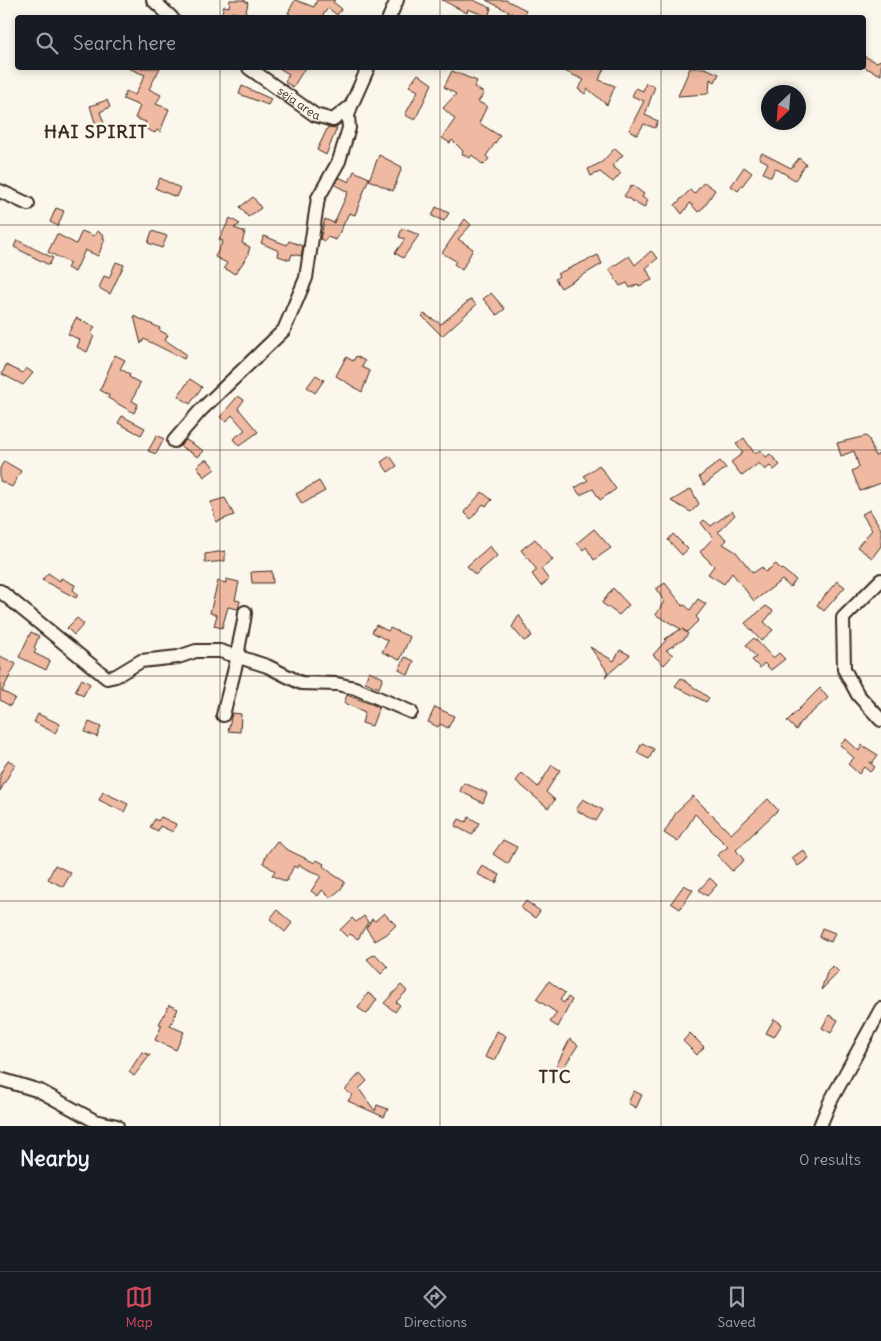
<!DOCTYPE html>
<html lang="en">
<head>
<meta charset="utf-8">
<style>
	body { margin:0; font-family:Delius,sans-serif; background:#242831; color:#f1f3f6 }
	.compass { position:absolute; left:761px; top:85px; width:45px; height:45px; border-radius:50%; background:#171b24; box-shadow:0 2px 8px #0003; rotate:205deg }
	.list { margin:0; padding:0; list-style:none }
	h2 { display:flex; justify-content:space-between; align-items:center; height:65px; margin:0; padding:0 20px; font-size:21px }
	h2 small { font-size:16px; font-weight:400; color:#9ea1a6 }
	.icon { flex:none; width:28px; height:28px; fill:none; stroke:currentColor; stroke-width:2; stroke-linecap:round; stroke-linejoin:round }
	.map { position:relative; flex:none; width:881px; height:1126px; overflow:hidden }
	.search { position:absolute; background:#171b24; box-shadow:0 2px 8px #0003; left:15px; right:15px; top:15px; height:55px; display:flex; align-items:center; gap:12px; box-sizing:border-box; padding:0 18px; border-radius:5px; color:#9ea1a6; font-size:19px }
	.sheet { height:145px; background:#171b24 }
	nav { display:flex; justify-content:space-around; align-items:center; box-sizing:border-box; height:70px; border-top:1px solid #363941; background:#171b24; font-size:14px; color:#9ea1a6 }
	nav a { display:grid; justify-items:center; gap:2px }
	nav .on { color:#d1495b }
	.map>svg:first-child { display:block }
	.building { fill:#efb9a2; stroke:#3b2a1e }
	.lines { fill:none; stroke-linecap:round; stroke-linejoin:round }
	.minor-casing { stroke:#3b2a1e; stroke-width:16 }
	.minor { stroke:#fbf7ec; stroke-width:12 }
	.grid { fill:none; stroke:#3b2a1e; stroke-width:1; stroke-opacity:0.55 }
	.labels { text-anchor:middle; stroke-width:5; stroke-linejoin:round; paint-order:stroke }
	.street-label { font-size:12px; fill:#3b2a1e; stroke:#fbf7ec }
	.district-label { font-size:18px; font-weight:bold; letter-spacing:1px; fill:#3b2a1e; stroke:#fbf7ec }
</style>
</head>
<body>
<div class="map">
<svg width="881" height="1126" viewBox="0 0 881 1126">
	<rect width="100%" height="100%" fill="#fbf7ec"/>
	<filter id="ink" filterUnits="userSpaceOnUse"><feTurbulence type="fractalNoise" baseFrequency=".02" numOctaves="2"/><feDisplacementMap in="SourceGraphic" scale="10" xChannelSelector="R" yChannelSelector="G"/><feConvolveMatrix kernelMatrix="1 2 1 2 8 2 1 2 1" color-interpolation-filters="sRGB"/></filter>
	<g filter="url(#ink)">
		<g class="building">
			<path d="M230 0H244L248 3 245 16 232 12 230 18H220L224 6 229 7Z"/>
			<path d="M295 0 314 7 317 0H335L333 2 342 9 337 15 328 8 321 18H288L290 14 288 13Z"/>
			<path d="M442 0H473L491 8 488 17 468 9 467 13Z"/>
			<path d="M486 0H506L526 10 523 18H511L513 14Z"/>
			<path d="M864 56 876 62 881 60V75L864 67Z"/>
			<path d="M128 68H160L149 89 161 95 156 104 169 109 160 132 157 130 155 133 144 128 146 122 135 118 140 106 123 99 126 91 135 95 145 75Z"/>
			<path d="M279 68H305L293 87 285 82 289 74Z"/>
			<path d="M558 68H604L599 80 615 86 607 105 588 89 585 94 578 89 584 80Z"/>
			<path d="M690 68H705L719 74 715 82 710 79 709 91 707 94 678 96Z"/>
			<path d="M452 71 477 81 474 87 484 93 478 102 487 106 479 123 500 136 486 156 489 159 483 165 472 155 470 158 462 154 463 151 452 140 450 143 442 138 455 119 443 108 456 94 444 87Z"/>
			<path d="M418 74 432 84 415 120 405 115 418 91 409 86Z"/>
			<path d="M646 83 655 86 645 115 658 121 655 128 644 124 637 135 629 130 644 101 632 96 636 88 643 91Z"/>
			<path d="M242 86 271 99 268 105 239 94Z"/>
			<path d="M107 100 110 107 100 112 106 129 98 132 90 106Z"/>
			<path d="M328 127 337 128 326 155 317 150Z"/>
			<path d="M615 148 623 155 612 166 621 173 613 182 600 172 591 176 588 169 602 162Z"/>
			<path d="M762 153 791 168 799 158 806 164 795 180 775 168 771 177 763 173 768 163 759 158Z"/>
			<path d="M379 155 402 167 393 191 369 180Z"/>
			<path d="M744 167 752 173 738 191 731 186Z"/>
			<path d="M354 171 369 178 355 215 349 213 336 240 327 237 325 241 320 239 325 219 334 223 348 192 335 185 339 177 349 182Z"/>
			<path d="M160 178 180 188 176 197 155 188Z"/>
			<path d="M704 182 715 190 704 207 698 212 690 203 682 214 675 205 690 190 694 194Z"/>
			<path d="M632 185 644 194 642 197 648 200 644 208 624 196Z"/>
			<path d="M253 197 261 208 248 217 240 207Z"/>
			<path d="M436 207 449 213 444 221 432 216Z"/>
			<path d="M56 208 64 211 58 226 50 222Z"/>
			<path d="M230 218 240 224 234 228 245 232 242 243 250 247 247 257 235 274 224 268 227 263 215 257 223 241 219 240Z"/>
			<path d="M465 219 471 225 458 239 473 249 462 270 454 264 456 261 442 253Z"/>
			<path d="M402 228 419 235 403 258 395 253 405 239 399 237Z"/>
			<path d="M82 231 94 236 97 231 104 235 103 238 105 239 98 256 85 250 75 272 67 268 70 263 48 252 57 234 76 244Z"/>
			<path d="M152 231 167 236 162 248 148 243Z"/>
			<path d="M264 236 287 245 289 241 303 246 301 256 292 254 290 260 278 256 279 251 261 243Z"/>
			<path d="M17 240 53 258 49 265 14 247Z"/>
			<path d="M651 251 658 258 646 268 652 280 639 286 638 284 630 288 627 283 620 286 609 269 629 256 635 265Z"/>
			<path d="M598 255 602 264 561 288 555 279 559 276 557 274Z"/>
			<path d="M116 262 124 265 110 294 99 288 104 276 109 278Z"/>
			<path d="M491 293 505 309 497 315 483 299Z"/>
			<path d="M471 299 476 305 442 336 422 316 424 314 441 324Z"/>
			<path d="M134 316 160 328 159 330 168 335 165 340 186 354 184 359 144 339 141 344Z"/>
			<path d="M76 318 95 327 91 334 94 336 87 352 77 347 80 340 68 334Z"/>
			<path d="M115 355 125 360 120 369 130 374 129 377 140 383 132 401 138 404 134 413 108 398 109 395 100 390Z"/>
			<path d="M356 356 365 361 362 367 370 371 362 392 336 376 346 357 353 361Z"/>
			<path d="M6 365 23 373 26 368 33 373 23 385 2 374Z"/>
			<path d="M316 375 324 380 315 393 307 387Z"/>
			<path d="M190 379 202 387 190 404 178 396Z"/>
			<path d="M238 396 244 400 238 408 258 432 239 446 233 439 245 430 232 415 226 422 220 417Z"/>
			<path d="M122 416 145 428 141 435 118 423Z"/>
			<path d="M157 435 164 439 156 454 148 451Z"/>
			<path d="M866 436 869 439 875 456 881 453V483L860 491 852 471 859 467 854 451 841 456 837 443Z"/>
			<path d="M744 438 755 454 760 450 766 457 770 454 780 465 774 470 770 466 765 470 759 463 742 476 731 462 743 453 736 444Z"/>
			<path d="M186 440 204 451 198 457 180 446Z"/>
			<path d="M390 456 397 466 388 472 381 462Z"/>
			<path d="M205 460H208L215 469 204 477 197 466Z"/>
			<path d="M4 461 21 471 12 487 0 481V468Z"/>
			<path d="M720 461 726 468 704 485 699 477Z"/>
			<path d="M599 465 616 489 600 500 593 489 580 495 575 488 588 480 584 476Z"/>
			<path d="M319 481 325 491 302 504 296 494Z"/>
			<path d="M691 489 699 504 691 512 671 501Z"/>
			<path d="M482 492 492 500 486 506 483 504 471 519 464 512Z"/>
			<path d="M225 498 234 515 216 522 211 502Z"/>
			<path d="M870 510 881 529V546L872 558 857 547 872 530 862 514Z"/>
			<path d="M732 511 735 515 718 532 727 540 723 544 736 552 753 573 762 567 765 572 776 564 781 570 782 569 796 580 790 587 782 580 754 601 732 573 724 584 708 574 714 566 700 552 713 538 701 523 704 520 711 526Z"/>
			<path d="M594 529 611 548 594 560 586 547 583 550 577 543Z"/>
			<path d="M673 534 688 549 682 555 668 540Z"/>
			<path d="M535 539 553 560 541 569 549 580 541 586 532 574 537 570 521 550Z"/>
			<path d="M490 546 497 556 475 575 467 566Z"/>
			<path d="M225 551V561L205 563V554Z"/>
			<path d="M272 571 273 583H252L251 572Z"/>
			<path d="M48 573 60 581 61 578 75 585 73 590 78 594 76 598 42 580Z"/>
			<path d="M226 579 239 582 235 600 240 601 238 609 228 607 222 628 214 626 217 615 210 613 218 581 226 583Z"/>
			<path d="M837 581 845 587 824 611 817 605Z"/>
			<path d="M665 583 683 606 685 605 690 610 698 599 706 604 696 617 699 620 687 632 682 629 688 634 684 639 666 650 673 655 664 665 653 655 666 640 665 639 681 629 656 615 664 601 656 589Z"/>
			<path d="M613 588 629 605 619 615 602 603Z"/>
			<path d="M766 606 773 611 764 622 773 630 761 641 745 623Z"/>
			<path d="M519 615 532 636 524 641 512 627Z"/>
			<path d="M77 618 84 624 74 635 67 628Z"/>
			<path d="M376 625 388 631 390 628 410 637 400 660 382 652 388 641 372 632Z"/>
			<path d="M31 632 39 636 34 648 36 650 34 653 50 661 46 670 19 657Z"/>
			<path d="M754 638 773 658 779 653 785 659 771 670 764 663 760 668 752 660 756 657 746 645Z"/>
			<path d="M590 647 614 661 620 650 630 655 605 677 608 672Z"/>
			<path d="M0 656 16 664 2 691 15 698 10 706 0 700Z"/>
			<path d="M405 657 414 661 408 675 399 670Z"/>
			<path d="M369 671 383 678 379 688 365 682Z"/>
			<path d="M681 678 709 698 706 702 675 686Z"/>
			<path d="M82 679 90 684 83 696 75 691Z"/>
			<path d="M820 688 828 698 801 722 796 730 787 721Z"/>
			<path d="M347 695 379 707 372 726 362 723 365 712 344 703Z"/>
			<path d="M435 707 454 716 448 728 440 724 438 727 428 722Z"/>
			<path d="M232 713 241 714 240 732 228 731Z"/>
			<path d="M38 714 60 724 55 733 34 722Z"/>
			<path d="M89 722 101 727 97 737 85 732Z"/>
			<path d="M846 739 859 751 862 745 878 755 872 763 869 762 875 767 870 772 864 767 859 774 848 764 854 758 840 745Z"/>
			<path d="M642 743 654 749 649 759 637 753Z"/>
			<path d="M8 760 15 764 0 791V774Z"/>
			<path d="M552 765 560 770 546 792 555 800 548 808 516 781 522 773 538 787Z"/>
			<path d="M464 783 487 793 483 803 460 791Z"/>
			<path d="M103 792 128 804 124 812 99 800Z"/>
			<path d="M693 796 731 834 768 799 778 810 736 850 744 860 732 871 717 855 728 847 695 814 678 842 664 833 677 811Z"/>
			<path d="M583 799 603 810 596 821 576 810Z"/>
			<path d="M161 817 176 824 173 832 160 826 158 831 150 827 155 819 158 821Z"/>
			<path d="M469 817 479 823 472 835 455 826 459 819 466 822Z"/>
			<path d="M503 840 517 847 508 864 493 854Z"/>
			<path d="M277 841 286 849 315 863 317 860 324 864 323 866 334 875 345 882 341 889 330 898 322 890 318 896 311 891 321 876 299 865 297 868 294 866 286 882 272 875 275 871 263 863 267 854Z"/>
			<path d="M803 850 809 858 798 866 792 858Z"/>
			<path d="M55 865 71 873 63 887 48 879Z"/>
			<path d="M482 866 500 875 496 883 477 874Z"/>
			<path d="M710 878 717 885 707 896 699 890Z"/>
			<path d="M684 885 693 890 680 909 671 903Z"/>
			<path d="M526 901 540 911 535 918 521 908Z"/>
			<path d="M277 910 292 923 285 932 270 919Z"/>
			<path d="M384 913 396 925 387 934 375 941 366 928 372 919 375 921Z"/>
			<path d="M364 916 368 922 358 939 350 934 347 937 340 930 352 918 356 922Z"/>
			<path d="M822 928 835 933 831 942 819 937Z"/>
			<path d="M375 954 388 967 381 974 367 959Z"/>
			<path d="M833 966 839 972 821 990 828 970Z"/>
			<path d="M549 981 565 993 560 1000 564 1003 568 997 572 1000 558 1027 550 1022 557 1013 536 999Z"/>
			<path d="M401 985 407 991 396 1002 400 1005 395 1012 384 1003Z"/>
			<path d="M368 993 377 999 367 1014 358 1008Z"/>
			<path d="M169 1005 178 1009 170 1026 184 1032 176 1050 155 1040 162 1025 159 1024Z"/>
			<path d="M829 1015 838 1020 831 1033 822 1028Z"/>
			<path d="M774 1019 782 1024 774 1037 766 1033Z"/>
			<path d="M497 1031 506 1036 495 1061 485 1057Z"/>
			<path d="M690 1033 704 1047 697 1055 683 1041Z"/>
			<path d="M570 1039 578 1045 562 1070 556 1066Z"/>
			<path d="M142 1052 150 1055 134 1076 129 1072Z"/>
			<path d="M360 1073 367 1081 359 1089 375 1111 377 1105 388 1109 384 1117 348 1101 352 1095 345 1090Z"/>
			<path d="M634 1091 642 1095 636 1108 628 1103Z"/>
		</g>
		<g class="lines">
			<g class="minor-casing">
				<g id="minor">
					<path d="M153 0 172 18"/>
					<path d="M389 18 397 0"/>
					<path id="s1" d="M249 68 315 115 333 120 351 106"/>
					<path d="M0 191 28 204"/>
					<path d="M174 441 200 411 284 330 306 278 318 198 339 161 349 128 348 116 351 106 368 68"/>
					<path d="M881 580 843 618 844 669 858 695 881 720"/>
					<path d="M0 591 107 678 116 676 141 661 178 657 196 651H220L267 666 301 683 337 684 355 688 411 712"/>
					<path d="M223 715 238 656C238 641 244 628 245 612"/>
					<path d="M0 1079 40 1091 95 1121 117 1126"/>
					<path d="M820 1126 830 1102 881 1009"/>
				</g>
			</g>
			<use href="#minor" class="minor"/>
		</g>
	</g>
	<path class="grid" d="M220 0V18M440 0V18M661 0V18M220 68V1126M440 68V1126M661 68V1126M0 225H881M0 450H881M0 676H881M0 901H881"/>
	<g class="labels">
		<g class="street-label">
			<text dy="4" stroke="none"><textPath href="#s1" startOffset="61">seja area</textPath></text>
		</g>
		<g class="district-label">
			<text x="96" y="138">HAI SPIRIT</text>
			<text x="555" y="1083">TTC</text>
		</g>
	</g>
</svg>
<svg class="compass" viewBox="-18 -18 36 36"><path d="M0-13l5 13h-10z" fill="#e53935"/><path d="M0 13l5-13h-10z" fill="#9ea1a6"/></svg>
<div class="search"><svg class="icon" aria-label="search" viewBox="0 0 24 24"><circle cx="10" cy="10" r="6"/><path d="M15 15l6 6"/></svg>Search here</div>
</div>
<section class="sheet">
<h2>Nearby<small>0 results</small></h2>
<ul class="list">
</ul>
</section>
<nav>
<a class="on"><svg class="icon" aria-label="map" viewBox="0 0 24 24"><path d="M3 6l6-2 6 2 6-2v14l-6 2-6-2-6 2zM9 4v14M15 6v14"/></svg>Map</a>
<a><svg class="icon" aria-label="directions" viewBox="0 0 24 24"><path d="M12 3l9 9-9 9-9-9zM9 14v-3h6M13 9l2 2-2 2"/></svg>Directions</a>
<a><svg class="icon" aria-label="saved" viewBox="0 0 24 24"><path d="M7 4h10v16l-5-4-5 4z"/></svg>Saved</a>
</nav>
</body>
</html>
